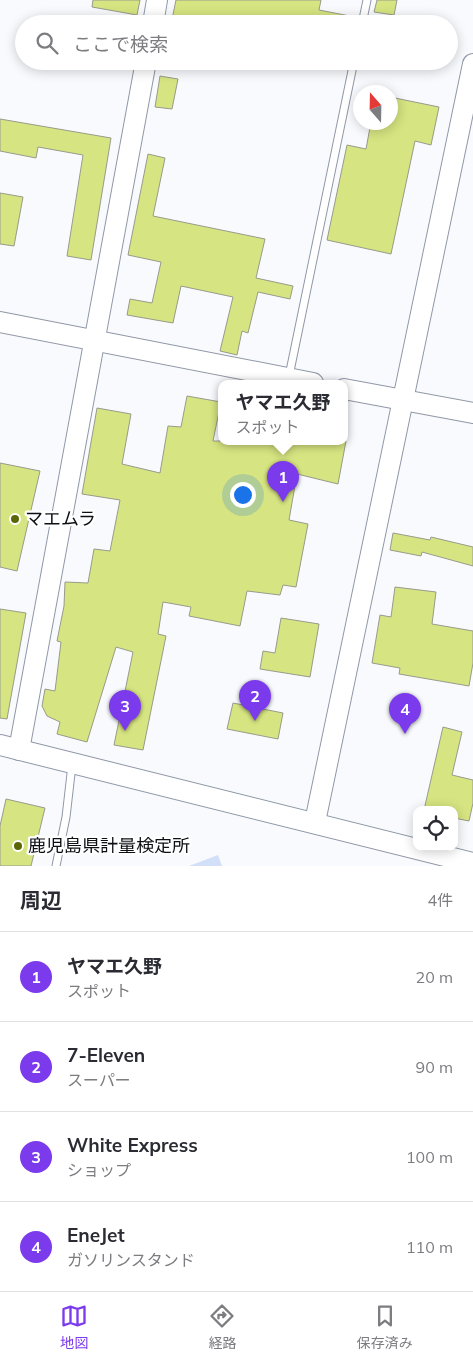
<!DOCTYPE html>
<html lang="ja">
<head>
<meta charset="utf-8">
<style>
	body { margin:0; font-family:Mulish,"Noto Sans JP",sans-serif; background:#f2f2f3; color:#2b2b33 }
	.controls { position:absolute; right:15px; bottom:15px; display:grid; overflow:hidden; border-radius:10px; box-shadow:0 2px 12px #0003 }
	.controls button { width:45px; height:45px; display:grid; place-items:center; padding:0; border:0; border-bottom:1px solid #e1e1e2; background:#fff; color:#2b2b33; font:25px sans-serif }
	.compass { position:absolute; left:353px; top:85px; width:45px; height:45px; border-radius:50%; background:#fff; box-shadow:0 2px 12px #0003; rotate:340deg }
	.you { position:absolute; left:242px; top:494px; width:18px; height:18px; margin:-12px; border:4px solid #fff; border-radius:50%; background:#1a73e8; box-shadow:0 0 0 8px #1a73e833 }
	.badge { display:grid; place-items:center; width:32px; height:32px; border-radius:50%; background:#7c3aed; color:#fff; font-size:16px; font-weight:700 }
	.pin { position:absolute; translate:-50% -41px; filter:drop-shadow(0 1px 2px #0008) }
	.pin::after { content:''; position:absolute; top:26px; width:18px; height:15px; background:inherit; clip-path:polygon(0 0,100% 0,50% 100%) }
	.popup { position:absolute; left:218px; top:380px; width:130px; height:65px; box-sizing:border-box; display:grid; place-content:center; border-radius:10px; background:#fff; filter:drop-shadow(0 1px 4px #0005); font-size:16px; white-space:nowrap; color:#7c7c81 }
	.popup b { font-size:19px; color:#2b2b33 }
	.popup::after { content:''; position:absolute; left:50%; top:100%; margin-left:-10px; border:10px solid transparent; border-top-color:#fff }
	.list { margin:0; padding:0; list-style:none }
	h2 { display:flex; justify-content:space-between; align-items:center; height:65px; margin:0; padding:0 20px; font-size:21px }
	h2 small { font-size:16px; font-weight:400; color:#7c7c81 }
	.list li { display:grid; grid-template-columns:32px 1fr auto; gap:15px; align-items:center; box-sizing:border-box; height:90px; padding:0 20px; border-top:1px solid #e1e1e2 }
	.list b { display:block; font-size:19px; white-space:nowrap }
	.list p { margin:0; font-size:16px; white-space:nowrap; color:#7c7c81 }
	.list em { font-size:16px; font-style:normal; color:#7c7c81 }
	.icon { flex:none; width:28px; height:28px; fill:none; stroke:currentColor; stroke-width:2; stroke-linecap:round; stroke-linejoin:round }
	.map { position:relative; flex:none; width:473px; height:866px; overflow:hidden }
	.search { position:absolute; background:#fff; box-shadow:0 2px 12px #0003; left:15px; right:15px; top:15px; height:55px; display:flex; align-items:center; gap:12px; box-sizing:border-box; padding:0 18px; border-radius:28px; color:#7c7c81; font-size:19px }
	.sheet { height:425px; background:#fff }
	nav { display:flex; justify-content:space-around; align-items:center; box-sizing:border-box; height:70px; border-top:1px solid #e1e1e2; background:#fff; font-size:14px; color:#7c7c81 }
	nav a { display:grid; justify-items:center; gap:2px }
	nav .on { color:#7c3aed }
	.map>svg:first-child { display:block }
	.green { fill:#d2dff8 }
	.building { fill:#d6e481; stroke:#989b8b }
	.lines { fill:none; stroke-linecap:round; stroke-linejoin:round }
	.lane-casing { stroke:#9098a7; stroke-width:9 }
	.secondary-casing { stroke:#9098a7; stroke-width:22 }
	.lane { stroke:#fff; stroke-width:7 }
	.secondary { stroke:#fff; stroke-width:20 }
	.poi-dot { fill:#5d6606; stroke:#fff; stroke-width:2 }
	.labels { text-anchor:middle; stroke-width:4.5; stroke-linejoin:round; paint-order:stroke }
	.poi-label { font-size:18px; fill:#0c0f14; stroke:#fff; text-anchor:start }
</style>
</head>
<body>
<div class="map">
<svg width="473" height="866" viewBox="0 0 473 866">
	<rect width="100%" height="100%" fill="#f8fafd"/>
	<path class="green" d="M218 855 222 866H189Z"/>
	<g class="building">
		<path d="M93 0H140L137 15 92 7Z"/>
		<path d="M176 0H321L319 10 355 17V24H171Z"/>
		<path d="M377 0H397L394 15 374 12Z"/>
		<path d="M160 76 178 79 172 109 155 107Z"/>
		<path d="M390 97 439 107 431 145 415 141 391 254 327 240 347 145 366 149 371 122H390Z"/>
		<path d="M0 119 111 138 91 260 67 256 83 155 38 147 36 158 0 151Z"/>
		<path d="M148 154 165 158 153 216 265 239 256 278 293 286 290 299 258 292 248 333 242 331 237 355 220 351 233 297 181 286 173 323 127 315 130 299 152 303 161 262 128 255Z"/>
		<path d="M0 193 23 197 14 246 0 244Z"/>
		<path d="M187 396 221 402 213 441H346L338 484 297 474 289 520 308 524 296 587 283 585 280 595 247 591 240 626 189 616 191 607 163 602 158 634 166 636 143 750 114 745 133 652 116 647 87 742 57 734 60 722 47 716 42 706 45 689 55 691 61 642 57 641 64 606 65 582 88 583 94 549 110 551 120 500 82 494 97 408 131 414 122 464 160 473 168 426 181 427Z"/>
		<path d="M0 463 40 471 17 571 0 567Z"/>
		<path d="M393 533 430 540 431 537 473 547V566L422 552 421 556 390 550Z"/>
		<path d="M395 587 436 592 432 624 473 631V663L469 686 399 674 400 668 372 663 380 615 391 617Z"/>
		<path d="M0 609 26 613 7 719 0 718Z"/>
		<path d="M281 618 319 624 310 677 260 669 263 651 275 653Z"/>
		<path d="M233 703 283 713 278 739 227 729Z"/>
		<path d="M443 727 462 732 452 775 473 780V803L469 821 454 818V810H424Z"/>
		<path d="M6 799 45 808 31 866H0V826Z"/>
	</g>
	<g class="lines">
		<g class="lane-casing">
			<g id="lane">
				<path d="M362 24 367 0"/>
				<path d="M289 376 354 61"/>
				<path d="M56 866 66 817 72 765"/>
			</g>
		</g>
		<g class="secondary-casing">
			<g id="secondary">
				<path d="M153 24 157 0"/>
				<path d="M0 322 313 383"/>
				<path d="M344 389 473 413"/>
				<path d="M0 745 473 863"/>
				<path d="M19 750 146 61"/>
				<path d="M315 822 473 64"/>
			</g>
		</g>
		<use href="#lane" class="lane"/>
		<use href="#secondary" class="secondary"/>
	</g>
	<g class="poi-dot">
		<circle cx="15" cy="519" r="5"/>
		<circle cx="18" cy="846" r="5"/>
	</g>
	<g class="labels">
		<g class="poi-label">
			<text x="25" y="525">マエムラ</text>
			<text x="28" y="852">鹿児島県計量検定所</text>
		</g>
	</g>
</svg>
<div class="controls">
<button><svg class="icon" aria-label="locate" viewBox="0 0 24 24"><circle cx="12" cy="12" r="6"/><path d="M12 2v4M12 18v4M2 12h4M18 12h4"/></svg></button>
</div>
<svg class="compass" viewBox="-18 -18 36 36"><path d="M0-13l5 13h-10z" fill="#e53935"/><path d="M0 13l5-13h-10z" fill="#7c7c81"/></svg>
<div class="you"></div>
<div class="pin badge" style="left:283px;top:502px">1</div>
<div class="popup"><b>ヤマエ久野</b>スポット</div>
<div class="pin badge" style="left:255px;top:721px">2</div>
<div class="pin badge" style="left:125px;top:731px">3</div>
<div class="pin badge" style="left:405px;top:734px">4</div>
<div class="search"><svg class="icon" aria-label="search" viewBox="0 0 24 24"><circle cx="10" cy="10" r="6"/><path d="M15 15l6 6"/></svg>ここで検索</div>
</div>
<section class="sheet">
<h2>周辺<small>4件</small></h2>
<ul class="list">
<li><span class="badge">1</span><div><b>ヤマエ久野</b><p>スポット</p></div><em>20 m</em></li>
<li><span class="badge">2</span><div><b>7-Eleven</b><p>スーパー</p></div><em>90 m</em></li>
<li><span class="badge">3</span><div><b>White Express</b><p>ショップ</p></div><em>100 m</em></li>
<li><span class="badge">4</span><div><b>EneJet</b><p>ガソリンスタンド</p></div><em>110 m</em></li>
</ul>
</section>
<nav>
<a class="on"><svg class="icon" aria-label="map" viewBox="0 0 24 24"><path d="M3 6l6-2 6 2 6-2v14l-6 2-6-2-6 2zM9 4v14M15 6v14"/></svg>地図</a>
<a><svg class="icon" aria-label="directions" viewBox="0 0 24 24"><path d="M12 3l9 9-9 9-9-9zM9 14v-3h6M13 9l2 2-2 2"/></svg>経路</a>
<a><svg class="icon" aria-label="saved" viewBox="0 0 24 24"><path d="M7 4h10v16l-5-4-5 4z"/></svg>保存済み</a>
</nav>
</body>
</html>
